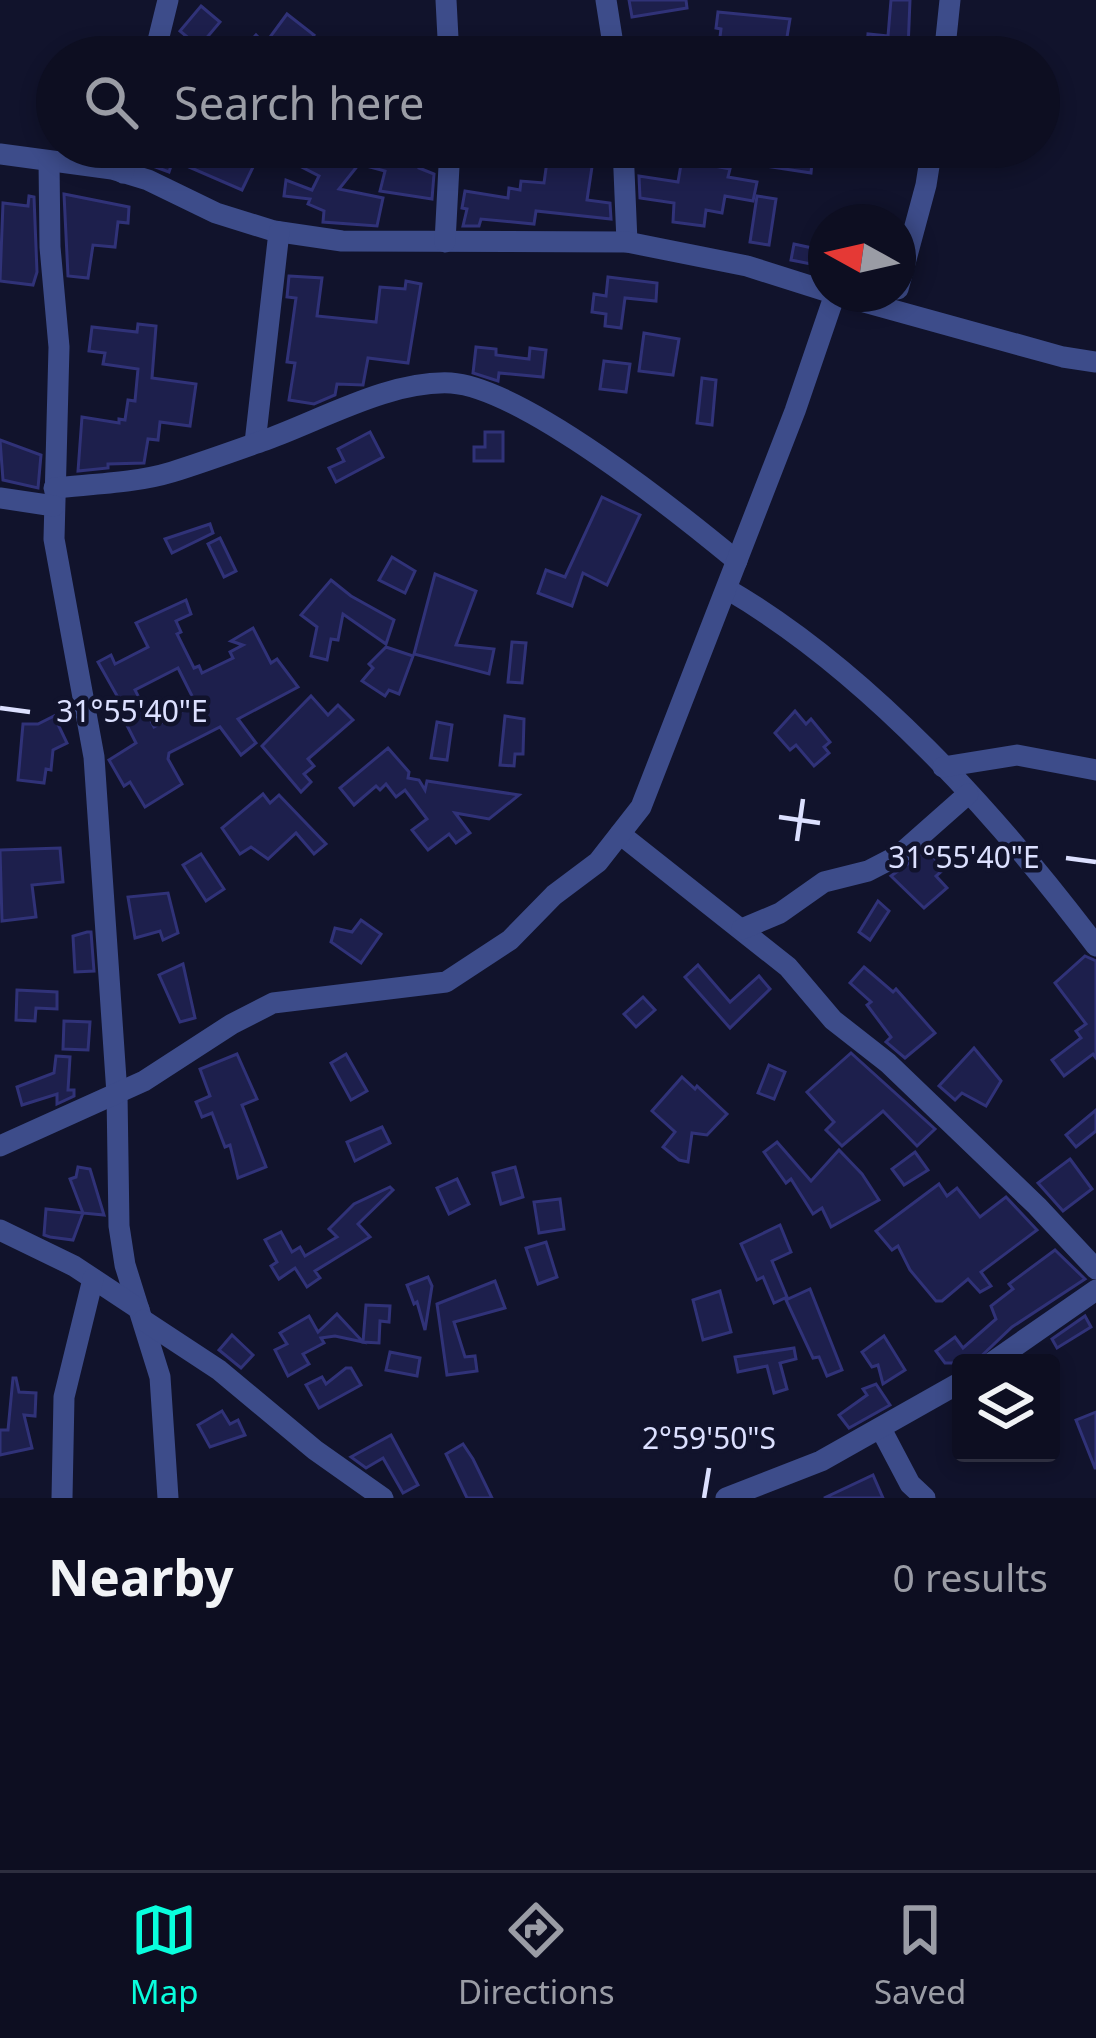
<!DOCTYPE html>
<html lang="en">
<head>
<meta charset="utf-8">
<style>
	body { margin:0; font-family:"Noto Sans",sans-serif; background:#1b1c2e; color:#f1f3f6 }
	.controls { position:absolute; right:36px; bottom:36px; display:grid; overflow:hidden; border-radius:12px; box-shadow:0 6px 18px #0003 }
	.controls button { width:108px; height:108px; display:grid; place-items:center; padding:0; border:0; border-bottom:3px solid #2d2e3f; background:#0d0e21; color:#f1f3f6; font:60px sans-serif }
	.compass { position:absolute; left:808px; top:204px; width:108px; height:108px; border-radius:50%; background:#0d0e21; box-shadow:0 6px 18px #0003; rotate:278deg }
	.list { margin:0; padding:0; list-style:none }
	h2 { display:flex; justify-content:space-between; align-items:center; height:156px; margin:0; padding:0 48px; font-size:51px }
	h2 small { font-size:39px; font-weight:400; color:#9a9ca5 }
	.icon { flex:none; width:66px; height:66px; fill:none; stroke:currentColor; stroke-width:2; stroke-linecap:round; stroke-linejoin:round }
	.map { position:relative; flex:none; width:1096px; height:1498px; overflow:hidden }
	.search { position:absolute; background:#0d0e21; box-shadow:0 6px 18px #0003; left:36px; right:36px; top:36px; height:132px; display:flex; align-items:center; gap:30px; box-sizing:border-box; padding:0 42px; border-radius:66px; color:#9a9ca5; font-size:45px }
	.sheet { height:372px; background:#0d0e21 }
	nav { display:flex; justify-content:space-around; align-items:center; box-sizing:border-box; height:168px; border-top:3px solid #2d2e3f; background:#0d0e21; font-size:33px; color:#9a9ca5 }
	nav a { display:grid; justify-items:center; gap:6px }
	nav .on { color:#09fedd }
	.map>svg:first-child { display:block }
	.building { fill:#1d1f4c; stroke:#303278; stroke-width:3; fill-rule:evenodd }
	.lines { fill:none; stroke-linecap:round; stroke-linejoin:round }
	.minor { stroke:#3d4c8a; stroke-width:21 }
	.ticks { fill:none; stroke:#dce0ff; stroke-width:4.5 }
	.ticks-label { font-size:30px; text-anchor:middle; fill:#dce0ff; stroke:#11132c; stroke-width:9; stroke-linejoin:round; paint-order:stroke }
</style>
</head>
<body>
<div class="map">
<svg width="1096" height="1498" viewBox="0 0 1096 1498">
	<rect width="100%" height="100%" fill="#11132c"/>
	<g class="building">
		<path d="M629 0H686L687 8 632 17Z"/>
		<path d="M891 0H910L908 49H904L903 57H866L868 34 888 36Z"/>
		<path d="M201 6 220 22 199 47 180 31Z"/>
		<path d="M718 12 790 19 786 43 754 38 751 57 718 53 721 29 716 28Z"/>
		<path d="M287 14 314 35 302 52 286 40 274 53 279 57H236L256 35 265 44Z"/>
		<path d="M145 147H202L253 167 242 190 173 160 169 172 142 162Z"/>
		<path d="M299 147H347L399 160 401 147H423L419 168 434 174 432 199 380 191 385 171 359 164 339 189 383 198 377 226 323 222 324 211 308 204 310 199 284 196 286 180 312 190 319 176 292 162Z"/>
		<path d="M549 147H595L587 200 610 203 611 219 536 211 534 224 481 219 479 226H463L467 209 462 208 465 191 508 198 509 188 520 190 521 181 544 183Z"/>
		<path d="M684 147H702L699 163 730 169 728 177 757 182 753 201 725 196 722 213 706 210 704 226 673 222 674 203 640 198 639 176 678 182Z"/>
		<path d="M762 147 813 153 811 173 759 165Z"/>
		<path d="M64 194 129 207 128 223 118 222 115 247 93 245 88 278 68 276Z"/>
		<path d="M29 196 34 197 37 272 33 285 0 281 3 203 28 206Z"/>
		<path d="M757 196 776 199 769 245 750 242Z"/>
		<path d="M794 244 826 251V267L791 260Z"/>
		<path d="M289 276 322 278 317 316 376 322 380 287 405 289 406 281 421 284 408 363 368 358 363 385 337 384 335 395 314 404 289 400 295 363 287 362 296 298 287 297Z"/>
		<path d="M608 277 657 283 656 301 625 298 621 328 605 326 606 314 592 312 594 294 606 296Z"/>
		<path d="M138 324 156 326 152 378 196 384 190 426 160 422 158 440 148 439 144 463 108 464V468L78 471 82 417 119 423V419L125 420 128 400 135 401 138 369 103 364 105 353 89 351 92 327 137 332Z"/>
		<path d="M644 333 679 339 673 375 639 371Z"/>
		<path d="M476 347 496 349V355L529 359 530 348 546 350 543 377 499 373 498 381 473 373Z"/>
		<path d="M604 361 630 364 626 392 600 389Z"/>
		<path d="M702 378 716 380 712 425 697 423Z"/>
		<path d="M370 432 383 457 336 482 329 468 344 461 338 449Z"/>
		<path d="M485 432H503V461H474V447H485Z"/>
		<path d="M0 440 41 455 38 488 3 480Z"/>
		<path d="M602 497 640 515 607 585 583 573 572 606 538 593 546 570 565 577Z"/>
		<path d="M210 524 213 533 172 553 165 539Z"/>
		<path d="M220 538 236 571 224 577 208 544Z"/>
		<path d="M392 557 415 571 405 593 379 580Z"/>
		<path d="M435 574 476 591 456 645 494 649 489 674 414 654Z"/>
		<path d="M331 580 351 596 394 620 386 644 343 614 338 640 331 639 327 660 311 656 317 627 301 615Z"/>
		<path d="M186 600 191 614 176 621 181 632 177 634 194 668 199 666 202 673 233 658 230 652 243 645 231 641 253 628 271 663 277 659 298 687 238 719 256 743 241 755 220 727 169 753 168 759 182 784 145 807 130 782 124 786 109 760 136 743 116 704 120 701 98 662 111 655 115 664 148 647 136 623ZM178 668 196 704 154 727 135 690Z"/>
		<path d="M512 642 526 643 522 683 508 682Z"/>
		<path d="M386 647 413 656 399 694 389 690 385 696 362 681 373 668 369 664Z"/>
		<path d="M311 696 328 715 338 705 353 720 308 759 314 766 304 774 311 782 301 792 262 746Z"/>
		<path d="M795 711 806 724 811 719 830 742 824 747 829 753 814 766 796 745 790 750 775 733Z"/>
		<path d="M54 716 67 743 53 750 51 770 46 769 44 783 18 780 23 724H38Z"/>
		<path d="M505 716 524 719 523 754H515L514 766 500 765Z"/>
		<path d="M437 722 452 725 447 760 431 758Z"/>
		<path d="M388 748 409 772 408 778 419 780 425 790 427 781 519 795 489 819 455 813 470 833 456 843 449 834 428 850 412 830 427 819 405 790 396 797 386 784 380 790 376 786 354 805 340 788Z"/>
		<path d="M263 794 270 803 279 795 326 844 314 854 296 833 268 859 251 847 240 854 222 828Z"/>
		<path d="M60 848 63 882 32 885 36 917 2 921 0 850Z"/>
		<path d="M927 850 944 869 936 876 947 888 924 908 891 876Z"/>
		<path d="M201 854 224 889 206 901 183 865Z"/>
		<path d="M168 893 178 933 163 940 160 931 135 938 128 897Z"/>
		<path d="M878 901 889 911 870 940 859 932Z"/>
		<path d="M361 920 381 934 361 963 331 942 335 928 352 932Z"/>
		<path d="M87 932H91L94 971 75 972 73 936Z"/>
		<path d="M1085 956 1096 961V1058L1093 1054 1064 1076 1052 1060 1081 1038 1076 1031 1086 1024 1055 983Z"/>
		<path d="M183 964 195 1018 180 1022 159 975Z"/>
		<path d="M698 965 730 1002 759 976 770 989 730 1028 685 977Z"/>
		<path d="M864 967 893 992 896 989 935 1033 905 1058 886 1042 891 1037 867 1005 871 1002 850 983Z"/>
		<path d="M17 990 57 992V1009L36 1008 35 1021 16 1020Z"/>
		<path d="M643 997 655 1010 636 1027 624 1014Z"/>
		<path d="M64 1021 90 1022 88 1050 63 1049Z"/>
		<path d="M974 1048 1001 1081 986 1106 962 1093 955 1100 939 1086Z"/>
		<path d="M851 1053 935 1129 917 1146 883 1111 842 1146 826 1130 834 1122 807 1092Z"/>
		<path d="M237 1054 257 1099 242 1105 266 1167 238 1178 230 1145 225 1147 212 1113 202 1117 196 1102 210 1096 200 1069Z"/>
		<path d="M346 1054 367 1091 351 1100 331 1063Z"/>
		<path d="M56 1056 70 1057 68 1090H74V1096L57 1104V1094L22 1105 17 1087 54 1073Z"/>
		<path d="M769 1065 785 1072 774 1099 758 1093Z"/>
		<path d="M682 1077 695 1089 697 1086 727 1114 707 1135 692 1133 688 1162 679 1160 663 1147 675 1132 652 1111Z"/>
		<path d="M1096 1110V1131L1076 1147 1066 1135Z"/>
		<path d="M382 1127 390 1143 355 1161 347 1142Z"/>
		<path d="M777 1142 811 1181 839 1150 862 1174 879 1200 831 1227 822 1208 813 1214 791 1179 786 1183 764 1152Z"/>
		<path d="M915 1152 928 1170 904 1185 892 1169Z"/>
		<path d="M1070 1159 1092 1189 1063 1211 1038 1183Z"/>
		<path d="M78 1167 90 1169 104 1215 83 1213 73 1240 50 1237 44 1235 46 1209 83 1213 70 1179 76 1177Z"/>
		<path d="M515 1167 523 1197 501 1204 493 1173Z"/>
		<path d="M457 1179 469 1204 449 1214 437 1188Z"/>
		<path d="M939 1184 947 1196 957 1188 980 1217 1006 1197 1037 1230 981 1272 991 1286 980 1292 968 1279 942 1301H936L910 1270 898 1246 892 1250 876 1231Z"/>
		<path d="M390 1187 393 1190 358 1224 370 1237 315 1271 320 1278 307 1287 295 1268 279 1279 271 1266 277 1262 265 1240 281 1232 292 1252 300 1247 305 1256 337 1237 329 1229 354 1204Z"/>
		<path d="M560 1199 564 1229 539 1233 534 1202Z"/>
		<path d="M780 1225 791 1252 772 1261 787 1297 774 1303 763 1277 757 1280 741 1244Z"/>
		<path d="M546 1242 557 1277 538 1284 526 1248Z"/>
		<path d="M1055 1250 1085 1279 1012 1327 974 1363H945L936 1351 955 1337 963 1348 996 1319 991 1306 1013 1289 1009 1284Z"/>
		<path d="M428 1277 432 1286 425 1330 417 1302 414 1304 407 1285Z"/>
		<path d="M495 1281 505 1308 454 1322 465 1357 475 1356 477 1371 447 1375 437 1304Z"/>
		<path d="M810 1289 842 1370 827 1376 819 1357 813 1358 786 1300Z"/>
		<path d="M720 1291 731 1332 703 1340 693 1300Z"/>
		<path d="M366 1305 390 1306 389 1322 380 1321 379 1343 363 1342Z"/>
		<path d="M337 1314 363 1342 335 1336 321 1338 324 1343 303 1354 309 1364 288 1376 275 1350 287 1344 280 1333 309 1316 318 1332Z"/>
		<path d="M1085 1316 1091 1327 1057 1348 1052 1339Z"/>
		<path d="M232 1335 253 1355 241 1368 219 1350Z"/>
		<path d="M884 1336 905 1370 883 1384 878 1365 872 1367 862 1352Z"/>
		<path d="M794 1348 796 1359 780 1363 787 1389 774 1393 767 1366 738 1372 735 1357Z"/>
		<path d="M390 1352 420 1358 417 1376 386 1370Z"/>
		<path d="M346 1368H351L361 1385 319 1408 306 1385 322 1377 326 1384Z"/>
		<path d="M13 1378H16L19 1392 36 1393 35 1416 24 1415 32 1448 0 1455V1430H8Z"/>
		<path d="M876 1384 890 1405 849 1428 839 1415 867 1395 863 1389Z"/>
		<path d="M222 1411 230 1424 238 1420 245 1435 210 1447 198 1425Z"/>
		<path d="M1096 1412V1468H1095L1076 1420Z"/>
		<path d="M391 1435 418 1485 403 1493 383 1458 366 1468 351 1457Z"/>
		<path d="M463 1444 473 1459 492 1498H467L446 1454Z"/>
		<path d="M873 1475 883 1498H824Z"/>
	</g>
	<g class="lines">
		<g class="minor">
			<path d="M446 0 449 57"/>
			<path d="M606 0 615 57"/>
			<path d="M154 57 168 0"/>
			<path d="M944 57 950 0"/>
			<path d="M623 147 627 242"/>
			<path d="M0 154 112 169 148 180 216 213 274 231 342 241 627 242 747 266 826 291"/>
			<path d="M49 161 50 247 59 347 54 539 94 757 117 1094 119 1226 125 1265 160 1377 168 1498"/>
			<path d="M123 173 130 147"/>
			<path d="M445 242 450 147"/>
			<path d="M898 289 926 185 932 147"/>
			<path d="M835 294 1063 357 1096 362"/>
			<path d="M255 443 279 232"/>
			<path d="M54 488C93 484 136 483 172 472 204 462 237 450 268 439 323 419 391 380 451 383 523 388 679 513 737 561"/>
			<path d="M0 498 54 506"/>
			<path d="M727 589C868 671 998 816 1096 946"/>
			<path d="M943 767 1017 755 1096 770"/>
			<path d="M620 834 788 967 833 1020 888 1063 1037 1206 1096 1269"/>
			<path d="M742 929 780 913 824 882 868 871 899 855 968 794"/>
			<path d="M0 1146 144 1081 232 1024 273 1003 446 982 510 940 554 895 598 862 641 807 795 411 835 294"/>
			<path d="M0 1230 74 1266 139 1309"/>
			<path d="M143 1320 219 1370 315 1450 383 1498"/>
			<path d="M991 1363 1096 1290"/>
			<path d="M881 1429 910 1484 925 1498"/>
			<path d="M62 1498 64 1397 93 1279"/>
			<path d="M726 1498 821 1461 961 1382"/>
		</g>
	</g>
	<path class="ticks" d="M0 708 30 712M779 817 820 823M797 841 803 799M1066 858 1096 862M704 1498 709 1468"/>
	<g class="ticks-label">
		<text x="132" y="722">31°55'40"E</text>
		<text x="964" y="868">31°55'40"E</text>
		<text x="709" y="1449">2°59'50"S</text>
	</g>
</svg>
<div class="controls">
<button><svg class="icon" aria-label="layers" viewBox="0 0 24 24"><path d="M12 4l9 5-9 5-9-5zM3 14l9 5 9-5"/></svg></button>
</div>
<svg class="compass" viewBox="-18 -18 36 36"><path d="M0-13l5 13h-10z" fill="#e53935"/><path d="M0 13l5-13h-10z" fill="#9a9ca5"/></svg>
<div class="search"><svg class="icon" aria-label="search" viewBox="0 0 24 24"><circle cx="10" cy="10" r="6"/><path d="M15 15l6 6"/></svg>Search here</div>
</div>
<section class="sheet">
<h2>Nearby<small>0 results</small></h2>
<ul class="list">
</ul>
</section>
<nav>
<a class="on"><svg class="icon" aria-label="map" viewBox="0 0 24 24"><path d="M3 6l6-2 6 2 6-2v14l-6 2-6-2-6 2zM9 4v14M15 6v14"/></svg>Map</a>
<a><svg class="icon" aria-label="directions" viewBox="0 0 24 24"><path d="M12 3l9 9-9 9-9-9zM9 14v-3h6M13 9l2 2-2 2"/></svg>Directions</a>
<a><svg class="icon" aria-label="saved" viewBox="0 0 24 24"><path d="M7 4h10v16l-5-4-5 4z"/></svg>Saved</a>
</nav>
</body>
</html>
